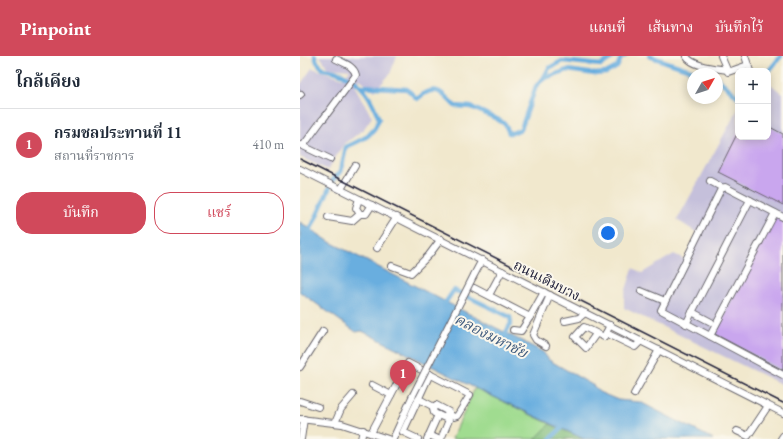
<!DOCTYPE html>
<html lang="th">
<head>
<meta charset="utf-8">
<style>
	body { margin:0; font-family:"EB Garamond","Noto Serif Thai",serif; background:#f2f2f3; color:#1f2937 }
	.controls { position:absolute; right:12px; top:12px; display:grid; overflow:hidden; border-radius:8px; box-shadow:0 2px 10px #0003 }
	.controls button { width:36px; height:36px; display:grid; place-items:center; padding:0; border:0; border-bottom:1px solid #e0e1e3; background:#fff; color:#1f2937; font:20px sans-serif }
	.compass { position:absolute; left:387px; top:12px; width:36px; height:36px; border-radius:50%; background:#fff; box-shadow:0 2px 10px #0003; rotate:51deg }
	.you { position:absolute; left:308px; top:177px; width:14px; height:14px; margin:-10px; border:3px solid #fff; border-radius:50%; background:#1a73e8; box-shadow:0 0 0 6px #1a73e833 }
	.badge { display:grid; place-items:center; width:26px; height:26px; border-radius:50%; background:#d1495b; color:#fff; font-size:13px; font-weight:700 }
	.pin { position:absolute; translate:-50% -33px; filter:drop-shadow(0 1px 2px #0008) }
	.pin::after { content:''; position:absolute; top:21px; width:14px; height:12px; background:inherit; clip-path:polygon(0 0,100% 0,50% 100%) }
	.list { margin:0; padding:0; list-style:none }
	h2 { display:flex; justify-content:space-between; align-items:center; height:52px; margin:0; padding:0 16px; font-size:17px }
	h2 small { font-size:13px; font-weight:400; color:#747a83 }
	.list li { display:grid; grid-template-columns:26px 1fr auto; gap:12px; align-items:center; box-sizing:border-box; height:72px; padding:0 16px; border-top:1px solid #e0e1e3 }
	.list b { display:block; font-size:15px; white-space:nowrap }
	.list p { margin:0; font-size:13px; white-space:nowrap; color:#747a83 }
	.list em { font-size:13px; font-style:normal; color:#747a83 }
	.actions { display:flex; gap:8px; padding:12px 16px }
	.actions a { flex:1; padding:9px 0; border:1px solid #d1495b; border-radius:16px; text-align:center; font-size:14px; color:#d1495b }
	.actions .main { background:#d1495b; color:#fff }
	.map { position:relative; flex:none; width:483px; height:383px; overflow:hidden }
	header { display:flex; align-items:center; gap:24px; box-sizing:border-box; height:56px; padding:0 20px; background:#d1495b; color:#fff }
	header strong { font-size:19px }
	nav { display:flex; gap:22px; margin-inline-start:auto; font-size:14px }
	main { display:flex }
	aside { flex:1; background:#fff }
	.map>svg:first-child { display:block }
	.industrial { fill:#c5c0db }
	.green { fill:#a0dc90; stroke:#617f66 }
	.forest { fill:#80bc7a; stroke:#516f5a }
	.water { fill:#69aedf; stroke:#46688d }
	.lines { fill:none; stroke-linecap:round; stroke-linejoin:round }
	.canal { stroke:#69aedf; stroke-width:4.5 }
	.building { fill:#c9a6ee }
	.minor-casing { stroke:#6a676e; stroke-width:8 }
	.minor { stroke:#fff; stroke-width:6 }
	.rail { stroke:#22223b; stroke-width:1.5 }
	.minor-bridge-casing { stroke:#6a676e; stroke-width:8; stroke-linecap:butt }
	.minor-bridge { stroke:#fff; stroke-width:6 }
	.labels { text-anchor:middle; stroke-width:4; stroke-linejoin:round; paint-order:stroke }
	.street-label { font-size:14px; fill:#22223b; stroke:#fbf7ec }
	.water-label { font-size:15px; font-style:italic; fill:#3e5a7d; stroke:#fbf7ec }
</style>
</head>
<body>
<header>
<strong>Pinpoint</strong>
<nav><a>แผนที่</a><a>เส้นทาง</a><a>บันทึกไว้</a></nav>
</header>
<main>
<aside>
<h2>ใกล้เคียง<small></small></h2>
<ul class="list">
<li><span class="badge">1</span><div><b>กรมชลประทานที่ 11</b><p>สถานที่ราชการ</p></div><em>410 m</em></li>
</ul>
<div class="actions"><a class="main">บันทึก</a><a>แชร์</a></div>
</aside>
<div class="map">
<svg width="483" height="383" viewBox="0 0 483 383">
	<rect width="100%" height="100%" fill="#fbf7ec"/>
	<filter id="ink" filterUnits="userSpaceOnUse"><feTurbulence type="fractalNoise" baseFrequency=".025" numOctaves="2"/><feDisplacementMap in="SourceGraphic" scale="8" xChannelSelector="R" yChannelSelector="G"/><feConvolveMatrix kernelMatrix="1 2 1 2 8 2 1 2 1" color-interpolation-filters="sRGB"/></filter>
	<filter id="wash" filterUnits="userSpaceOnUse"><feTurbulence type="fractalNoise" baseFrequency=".012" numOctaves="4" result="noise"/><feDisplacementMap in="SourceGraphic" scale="16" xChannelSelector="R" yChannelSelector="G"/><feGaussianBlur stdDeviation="0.9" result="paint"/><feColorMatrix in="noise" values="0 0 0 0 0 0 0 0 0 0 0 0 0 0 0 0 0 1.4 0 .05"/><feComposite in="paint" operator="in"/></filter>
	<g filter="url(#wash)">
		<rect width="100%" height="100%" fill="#f1e8cd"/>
		<g class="industrial">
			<path d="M20 0H97L90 18 75 35 60 23 55 31 72 61 63 74 43 89 28 114 0 101V29L12 12 43 22 50 14 28 12Z"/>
			<path d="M468 26 483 38V329L324 252V240L333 212 342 217 374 198 384 203 399 178 377 164 438 53V81H468Z"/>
		</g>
		<path class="green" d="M175 332 250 368 235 383H152Z"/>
		<path class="forest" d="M250 368 284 383H235Z"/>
		<path class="water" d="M0 166 30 186 243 296 249 304 294 330 299 336 318 344 340 346 413 383H284L175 332 62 275 56 276 0 236Z"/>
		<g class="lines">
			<g class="canal">
				<path d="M349 0 402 18"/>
				<path d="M468 16 481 0"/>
				<path d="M417 22 438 41"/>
				<path d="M243 23 267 14 295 18 306 17 317 11 321 2 325 0"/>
				<path d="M61 30 107 33 117 43C136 27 141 36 155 50L171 51 197 63 205 68 209 77H212L221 73 236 30 243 23 249 12 262 5 301 9 315 0"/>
				<path d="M9 177 33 124 41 115 46 91C62 83 72 82 79 63 69 34 54 17 23 13L17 6 15 0"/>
				<path d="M143 250 154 234 210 261 211 267 203 282"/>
				<path d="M250 383 265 369"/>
			</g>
		</g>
		<g id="blocks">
			<g class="building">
				<path d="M468 70 483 78V149L418 116 438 76V81H468Z"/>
				<path d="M475 161 483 165V314L415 278Z"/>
			</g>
		</g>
	</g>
	<g filter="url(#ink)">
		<use href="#blocks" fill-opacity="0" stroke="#6a676e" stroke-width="1"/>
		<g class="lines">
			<g class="minor-casing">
				<g id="minor">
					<path d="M386 0C393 11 415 12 427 14"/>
					<path d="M421 0 428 16 448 9"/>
					<path d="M445 0 450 15"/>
					<path d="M0 39 1 38"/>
					<path d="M24 62 56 19C54 10 44 7 36 3"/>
					<path d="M0 89 3 90 22 64"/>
					<path d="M3 90 30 103"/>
					<path d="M0 113 483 357"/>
					<path d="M410 125 423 132"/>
					<path d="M41 133 55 110"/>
					<path d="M59 143 56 152 60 158H66L72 149"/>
					<path d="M475 157 410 280 483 319"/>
					<path d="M28 161 52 165 60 158"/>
					<path d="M77 192 97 161"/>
					<path d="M92 210 111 217 129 199 141 183"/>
					<path d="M174 219 182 204"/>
					<path d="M174 232 230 261 221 275 213 274"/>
					<path d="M341 235 365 245"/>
					<path d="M189 239 202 215"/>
					<path d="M392 256 411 266"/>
					<path d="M230 261 244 236"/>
					<path d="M265 265 279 262 285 257"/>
					<path d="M386 268 450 144"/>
					<path d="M306 277 335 291 341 285"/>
					<path d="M296 278 286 292 275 281 284 271 304 281 310 269"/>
					<path d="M410 280 361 254 421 133 425 131 483 161"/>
					<path d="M246 290 236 284 233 279 250 239"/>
					<path d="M0 311 23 275"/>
					<path d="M72 329 91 339"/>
					<path d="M334 338 359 294"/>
					<path d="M119 343 134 351"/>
					<path d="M0 345 18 351"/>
					<path d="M136 349 149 356 145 362 134 357 133 353Z"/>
					<path d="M0 363 42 368 88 383"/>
					<path d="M35 367 41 353 53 339"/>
					<path d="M437 375 448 380 468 350"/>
					<path d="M71 377 108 307 170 339 157 360 154 361 149 358"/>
					<path d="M129 379 138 359"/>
					<path d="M1 383 4 363"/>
					<path d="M61 383 63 374"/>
					<path d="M93 383 113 339"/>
					<path d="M118 383 103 376 130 318"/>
					<path d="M127 383 129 379 138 383"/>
					<path d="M141 383 149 364 146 361"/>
					<path d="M481 383 483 380"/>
				</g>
			</g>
			<use href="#minor" class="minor"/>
			<path class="rail" d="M0 103 483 347"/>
			<g class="minor-bridge-casing">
				<path id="minor-bridge" d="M113 339 174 219"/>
			</g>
			<use href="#minor-bridge" class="minor-bridge"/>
		</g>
	</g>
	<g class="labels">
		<g class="street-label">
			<text transform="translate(247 224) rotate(27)" y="5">ถนนเดิมบาง</text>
		</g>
		<g class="water-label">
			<text transform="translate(191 280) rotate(27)" y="5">คลองมหาชัย</text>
		</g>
	</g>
</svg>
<div class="controls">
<button>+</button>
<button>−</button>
</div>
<svg class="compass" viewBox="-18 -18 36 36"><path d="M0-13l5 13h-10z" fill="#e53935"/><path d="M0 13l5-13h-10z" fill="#747a83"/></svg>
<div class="you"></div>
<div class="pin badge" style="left:103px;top:337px">1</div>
</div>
</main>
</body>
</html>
